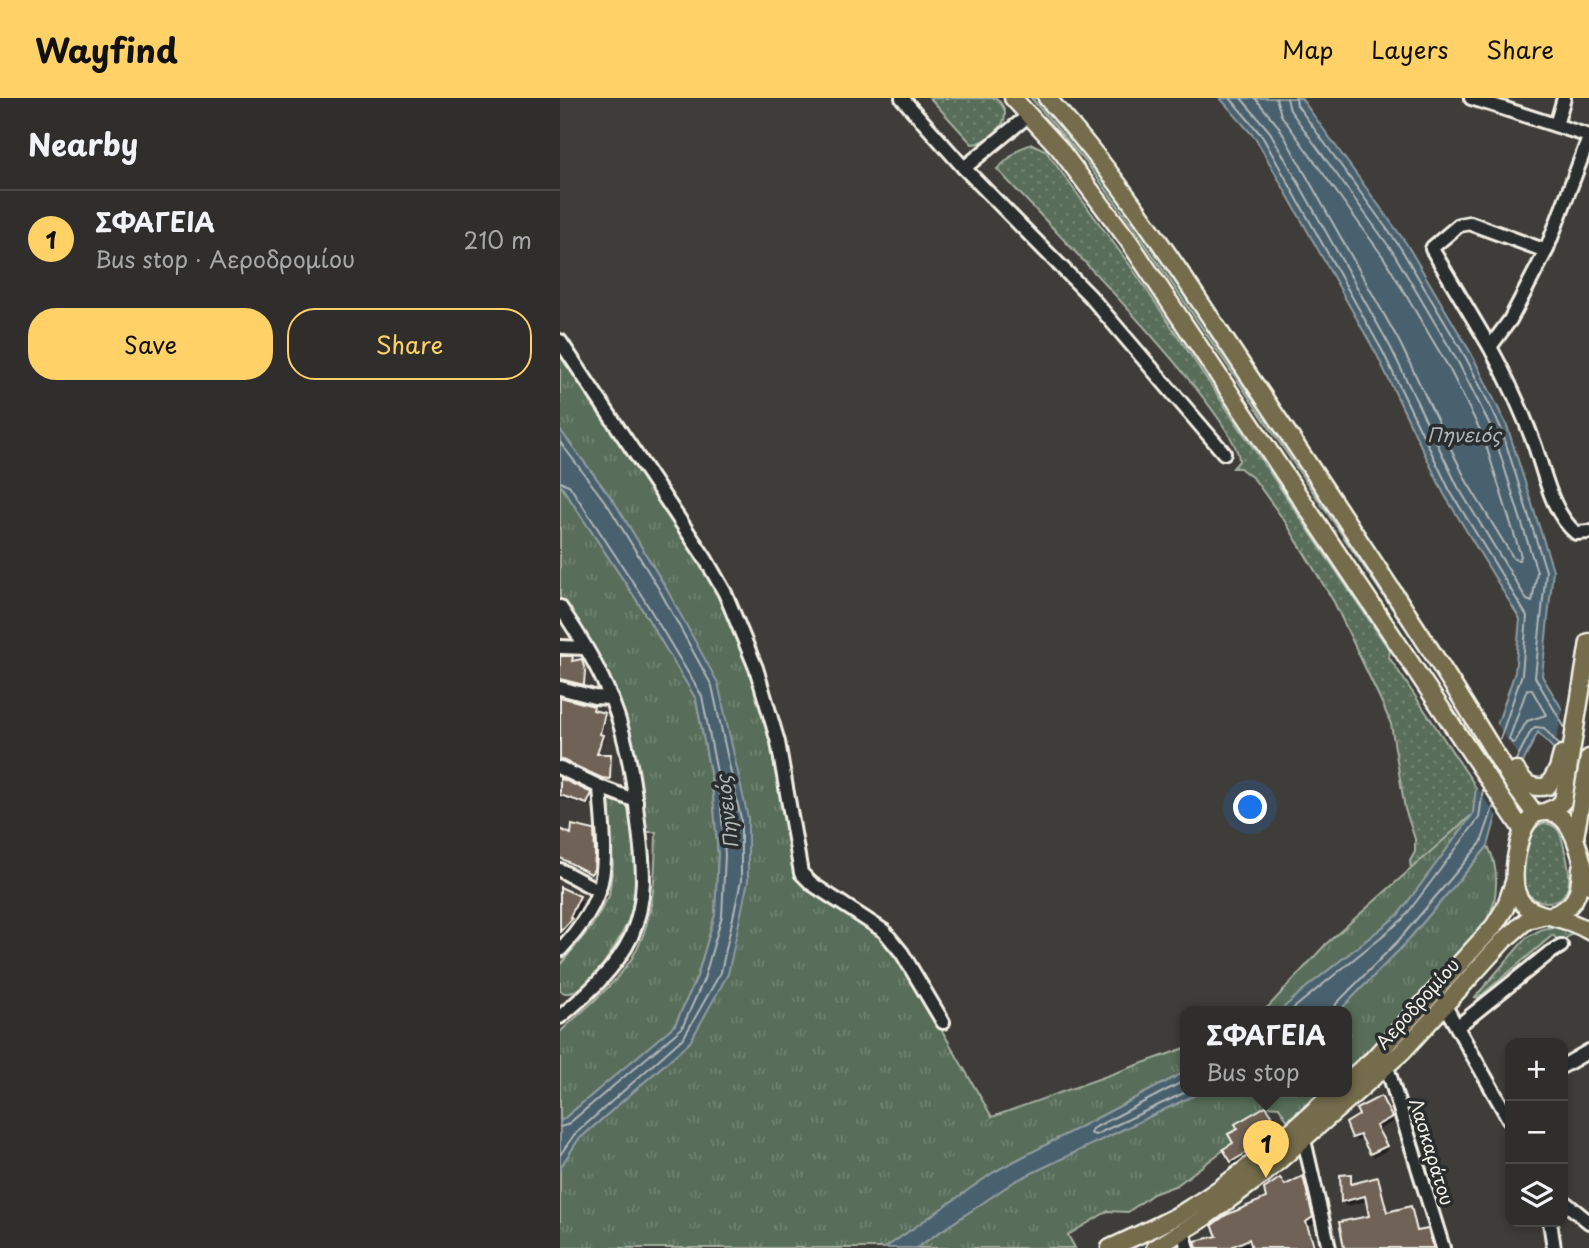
<!DOCTYPE html>
<html lang="en">
<head>
<meta charset="utf-8">
<style>
	body { margin:0; font-family:"Playpen Sans",sans-serif; background:#373634; color:#f1f3f6 }
	.controls { position:absolute; right:21px; bottom:21px; display:grid; overflow:hidden; border-radius:14px; box-shadow:0 4px 10px #0003 }
	.controls button { width:63px; height:63px; display:grid; place-items:center; padding:0; border:0; border-bottom:2px solid #4a4a48; background:#2f2e2c; color:#f1f3f6; font:35px sans-serif }
	.you { position:absolute; left:691px; top:710px; width:24px; height:24px; margin:-18px; border:5px solid #fff; border-radius:50%; background:#1a73e8; box-shadow:0 0 0 10px #1a73e833 }
	.badge { display:grid; place-items:center; width:46px; height:46px; border-radius:50%; background:#ffd166; color:#111; font-size:23px; font-weight:700 }
	.pin { position:absolute; translate:-50% -58px; filter:drop-shadow(0 2px 4px #0008) }
	.pin::after { content:''; position:absolute; top:37px; width:24px; height:21px; background:inherit; clip-path:polygon(0 0,100% 0,50% 100%) }
	.popup { position:absolute; left:620px; top:908px; width:172px; height:91px; box-sizing:border-box; display:grid; place-content:center; border-radius:14px; background:#2f2e2c; filter:drop-shadow(0 2px 5px #0005); font-size:23px; white-space:nowrap; color:#a7a8a9 }
	.popup b { font-size:26px; color:#f1f3f6 }
	.popup::after { content:''; position:absolute; left:50%; top:100%; margin-left:-14px; border:14px solid transparent; border-top-color:#2f2e2c }
	.list { margin:0; padding:0; list-style:none }
	h2 { display:flex; justify-content:space-between; align-items:center; height:91px; margin:0; padding:0 28px; font-size:30px }
	h2 small { font-size:23px; font-weight:400; color:#a7a8a9 }
	.list li { display:grid; grid-template-columns:46px 1fr auto; gap:21px; align-items:center; box-sizing:border-box; height:98px; padding:0 28px; border-top:2px solid #4a4a48 }
	.list b { display:block; font-size:26px; white-space:nowrap }
	.list p { margin:0; font-size:23px; white-space:nowrap; color:#a7a8a9 }
	.list em { font-size:23px; font-style:normal; color:#a7a8a9 }
	.actions { display:flex; gap:14px; padding:21px 28px }
	.actions a { flex:1; padding:16px 0; border:2px solid #ffd166; border-radius:28px; text-align:center; font-size:24px; color:#ffd166 }
	.actions .main { background:#ffd166; color:#111 }
	.icon { flex:none; width:38px; height:38px; fill:none; stroke:currentColor; stroke-width:2; stroke-linecap:round; stroke-linejoin:round }
	.map { position:relative; flex:none; width:1029px; height:1150px; overflow:hidden }
	header { display:flex; align-items:center; gap:42px; box-sizing:border-box; height:98px; padding:0 35px; background:#ffd166; color:#111 }
	header strong { font-size:33px }
	nav { display:flex; gap:38px; margin-inline-start:auto; font-size:24px }
	main { display:flex }
	aside { flex:1; background:#2f2e2c }
	.map>svg:first-child { display:block }
	.grass { fill:url(#grass-dots); stroke:#a6b0a1; stroke-width:2 }
	.park { fill:url(#park-tufts); stroke:#a6b0a1; stroke-width:2 }
	.water { fill:#4a616e; stroke:#8e9b9f; stroke-width:2 }
	.pier { fill:#3f3d3a }
	.shadow { fill:#0007 }
	.lines { fill:none; stroke-linecap:round; stroke-linejoin:round }
	.shore { stroke:#b0b7b7; stroke-width:2 }
	.building { fill:#6f6256; stroke:#f4f1e8; stroke-width:2 }
	.minor-casing { stroke:#f4f1e8; stroke-width:18 }
	.major-casing { stroke:#f4f1e8; stroke-width:21 }
	.minor { stroke:#2a2d2e; stroke-width:12 }
	.major { stroke:#746c4b; stroke-width:16 }
	.labels { text-anchor:middle; stroke-width:7; stroke-linejoin:round; paint-order:stroke }
	.street-label { font-size:18px; fill:#f4f1e8; stroke:#2a2d2e }
	.water-label { font-size:19px; font-style:italic; fill:#b0b7b7; stroke:#2a2d2e }
</style>
</head>
<body>
<header>
<strong>Wayfind</strong>
<nav><a>Map</a><a>Layers</a><a>Share</a></nav>
</header>
<main>
<aside>
<h2>Nearby<small></small></h2>
<ul class="list">
<li><span class="badge">1</span><div><b>ΣΦΑΓΕΙΑ</b><p>Bus stop · Αεροδρομίου</p></div><em>210 m</em></li>
</ul>
<div class="actions"><a class="main">Save</a><a>Share</a></div>
</aside>
<div class="map">
<svg width="1029" height="1150" viewBox="0 0 1029 1150">
	<defs>
		<pattern id="grass-dots" width="8" height="8" patternUnits="userSpaceOnUse" patternTransform="scale(1.75)"><rect width="8" height="8" fill="#596e5a"/><path d="M2 2h.1M6 6h.1" fill="none" stroke="#718372" stroke-width="1.8" stroke-linecap="round"/></pattern>
		<pattern id="park-tufts" width="24" height="20" patternUnits="userSpaceOnUse" patternTransform="scale(1.75)"><rect width="24" height="20" fill="#596e5a"/><path d="M3 7l-1-3M5 7V3M7 7l1-3M15 17l-1-3M17 17v-4M19 17l1-3" fill="none" stroke="#718372"/></pattern>
	</defs>
	<rect width="100%" height="100%" fill="#3f3d3a"/>
	<filter id="ink" filterUnits="userSpaceOnUse"><feTurbulence type="fractalNoise" baseFrequency=".0143" numOctaves="2"/><feDisplacementMap in="SourceGraphic" scale="14" xChannelSelector="R" yChannelSelector="G"/><feConvolveMatrix kernelMatrix="1 2 1 2 8 2 1 2 1" color-interpolation-filters="sRGB"/></filter>
	<g filter="url(#ink)">
		<g class="grass">
			<path d="M370 0H436C440 4 445 9 445 15 446 30 425 46 412 46Z"/>
			<path d="M471 0H479L504 27 557 95 845 522 843 527 577 134 525 63Z"/>
			<path d="M472 46 485 52 572 170 830 553 829 559 916 689 913 716 851 772 850 763 855 754V741L845 711 831 626 822 605 774 504 726 425 694 381 680 370H673L679 363C681 320 476 114 437 71L459 51Z"/>
			<path d="M984 725C990 726 994 727 998 732 1002 738 1003 746 1005 753 1010 772 1016 804 986 804 977 804 969 798 964 791 964 771 961 732 984 725Z"/>
			<path d="M1000 828 1015 833 1000 845 993 837 918 900 915 899 967 839 982 831Z"/>
		</g>
		<g class="park">
			<path d="M0 257 109 415 160 500 218 644 243 777 315 828 373 917 432 1019 625 950V974L434 1074 325 1150H0V1070L18 1042 130 944 188 720 106 490 55 405 0 332Z"/>
			<path d="M0 386 76 501 136 601 152 685 158 757 155 817 137 879 115 927 0 1024V934C24 911 54 888 72 860 95 823 95 777 96 734H85L58 600 32 546 0 500Z"/>
			<path d="M48 699 66 706C80 728 77 787 72 812 67 832 24 909 0 893V867L32 828 49 798 53 767Z"/>
			<path d="M913 716 838 817 742 893 719 914H699L709 908 766 846Z"/>
			<path d="M928 748C939 770 939 800 927 822L811 951 787 973 786 914H778L843 848Z"/>
			<path d="M641 994H761L727 1022 719 1009 706 1008 676 1026 678 1031 668 1036 673 1045 617 1087 593 1096 568 1114 548 1113 508 1137 515 1150H356L455 1083Z"/>
		</g>
		<g class="water">
			<path d="M660 0H741L846 145 912 257 947 328 993 472 982 578 1029 655 1000 658 978 634 936 719 928 748 843 848 778 914H719L742 893 838 817 913 716 916 689 955 574 960 521 884 396 817 257 696 41Z"/>
			<path d="M0 332 55 405 106 490 158 585 188 720V783L168 876 130 944 18 1042 0 1070V1024L115 927 137 879 155 817 158 757 152 685 136 601 76 501 0 386Z"/>
			<path d="M625 974 626 994H641L455 1083 356 1150H325L434 1074Z"/>
		</g>
		<g class="pier">
			<path d="M1004 607 1029 649V714L993 656Z"/>
			<path d="M935 623 965 668 939 722 914 685Z"/>
		</g>
		<g class="shadow">
			<path d="M0 559 12 560 15 564 21 563 26 578 25 589 5 584 0 585Z"/>
			<path d="M33 609 34 614 44 617 46 620 42 637 44 641 38 657 50 658 52 661 51 683H45L6 664 0 665V610Z"/>
			<path d="M0 682 30 696 32 699 29 708 0 700Z"/>
			<path d="M0 733 12 739 33 733 36 761 33 778 0 762Z"/>
			<path d="M0 790 19 800 22 804 12 824 13 826 0 842Z"/>
			<path d="M821 1000 833 1024 817 1032 828 1052 814 1059 804 1040 796 1043 794 1039Z"/>
			<path d="M705 1011 716 1028 688 1045 694 1057 675 1068 665 1052 676 1046Z"/>
			<path d="M781 1078H790L793 1087 817 1081 828 1115 850 1110 858 1135 874 1150H784L811 1119 807 1103 786 1108 783 1104Z"/>
			<path d="M743 1081 755 1125 748 1129 755 1150H694L693 1146 683 1150H664L708 1101 724 1089Z"/>
		</g>
		<g class="lines">
			<g class="shore">
				<path d="M670 0 702 38 823 254 890 393 967 518 962 576 939 644"/>
				<path d="M681 0 710 34 831 250 898 389 967 502 972 504 977 474 933 333 898 264 833 154 730 12 727 0"/>
				<path d="M695 0 719 29 840 245 907 384 954 461 959 462 961 458 923 338 889 270 824 160 721 17 716 0"/>
				<path d="M736 0 737 7 840 149 906 260 941 330 986 473 975 579 1005 630"/>
				<path d="M0 344 49 409 100 493 152 588 181 721V783L161 874 124 939 14 1037 0 1057"/>
				<path d="M0 384 9 387 82 498 142 598 159 685 165 757 162 818 144 881 122 930 7 1027 0 1029"/>
				<path d="M967 591 972 592 986 617 967 623 955 644 952 645 949 641Z"/>
				<path d="M956 662 971 633 975 629 984 630 999 647"/>
				<path d="M729 914 843 821 919 720 923 691"/>
				<path d="M774 914 776 906 838 843 921 745 934 707"/>
				<path d="M626 982 532 1031 530 1035 535 1037 626 994"/>
			</g>
		</g>
		<g class="building">
			<path d="M0 558H13L12 563 22 561 25 573 24 587 0 581Z"/>
			<path d="M0 599 34 608 33 612 45 615 40 636 43 637 37 656H51L50 681 42 680 0 661Z"/>
			<path d="M0 680 32 695 27 706 0 697Z"/>
			<path d="M12 727 34 732 35 757 34 771 31 776 0 760V731L11 736Z"/>
			<path d="M0 789 20 798 10 819 12 821 0 834Z"/>
			<path d="M821 998 832 1019 816 1028 827 1048 810 1056 800 1037 792 1040 786 1025 799 1017 796 1011Z"/>
			<path d="M706 1008 715 1023 687 1040 693 1051 671 1064 663 1051 673 1045 668 1036 678 1031 675 1026Z"/>
			<path d="M791 1076V1086L818 1079 827 1114 851 1108 857 1133 868 1131 874 1150H784L779 1124 809 1118 805 1098 781 1104 780 1077Z"/>
			<path d="M743 1078 753 1119 746 1124 754 1148 747 1150H692L689 1141 669 1150H637L635 1143 657 1138 652 1127 666 1117 706 1100 704 1091 720 1080 725 1087Z"/>
		</g>
		<g class="lines">
			<g class="minor-casing">
				<g id="minor">
					<path d="M342 0 404 70 530 198 664 355"/>
					<path d="M911 0 1029 38"/>
					<path d="M996 27 1004 0"/>
					<path d="M1029 40 986 153 950 222 930 249C947 280 963 315 975 348 985 377 992 415 1016 435L1029 434"/>
					<path d="M404 70 469 17"/>
					<path d="M0 243 145 460 165 495 196 570 218 644 241 775 252 786 324 833 342 855 383 924"/>
					<path d="M930 249 872 151 873 149 899 127 910 125 986 153"/>
					<path d="M0 509C20 538 39 570 52 603 65 635 72 673 76 707 81 755 91 793 71 839 56 871 26 897 0 919"/>
					<path d="M0 549 25 550"/>
					<path d="M0 590 34 599 51 600"/>
					<path d="M0 670 40 689 76 703"/>
					<path d="M0 772 39 793"/>
					<path d="M0 852C55 793 45 763 40 689"/>
					<path d="M885 908 950 1023"/>
					<path d="M898 928 988 856 1001 848"/>
					<path d="M1003 968 1029 953"/>
					<path d="M827 969 883 1150"/>
					<path d="M744 1042 769 1150"/>
					<path d="M1003 1103 1029 1124"/>
					<path d="M990 1124 994 1150"/>
					<path d="M623 1134 628 1150"/>
				</g>
			</g>
			<g class="major-casing">
				<g id="major">
					<path d="M453 0 499 50 568 142 963 733"/>
					<path d="M487 0C568 88 631 192 698 291 786 422 875 554 956 690L975 716"/>
					<path d="M956 672C964 685 971 692 988 688L998 671 1002 656"/>
					<path d="M987 713 997 709 1003 703 1029 544"/>
					<path d="M1015 739 1029 660"/>
					<path d="M1029 787C1020 763 1015 702 975 716 962 727 959 743 956 760 946 829 989 808 1029 833"/>
					<path d="M988 818C1015 811 1020 797 1021 770"/>
					<path d="M786 984 813 961 934 828 945 810 954 784"/>
					<path d="M550 1150C574 1139 599 1128 622 1115 678 1082 727 1037 775 994"/>
					<path d="M595 1150 641 1122 704 1076 842 954 944 842 967 822 982 818"/>
				</g>
			</g>
			<use href="#minor" class="minor"/>
			<use href="#major" class="major"/>
		</g>
	</g>
	<g class="labels">
		<g class="street-label">
			<text transform="translate(858 906) rotate(-48)" y="6">Αεροδρομίου</text>
			<text transform="translate(871 1054) rotate(73)" y="6">Λασκαράτου</text>
		</g>
		<g class="water-label">
			<text x="904" y="344">Πηνειός</text>
			<text transform="translate(167 714) rotate(-97)" y="7">Πηνειός</text>
		</g>
	</g>
</svg>
<div class="controls">
<button>+</button>
<button>−</button>
<button><svg class="icon" aria-label="layers" viewBox="0 0 24 24"><path d="M12 4l9 5-9 5-9-5zM3 14l9 5 9-5"/></svg></button>
</div>
<div class="you"></div>
<div class="pin badge" style="left:706px;top:1080px">1</div>
<div class="popup"><b>ΣΦΑΓΕΙΑ</b>Bus stop</div>
</div>
</main>
</body>
</html>
